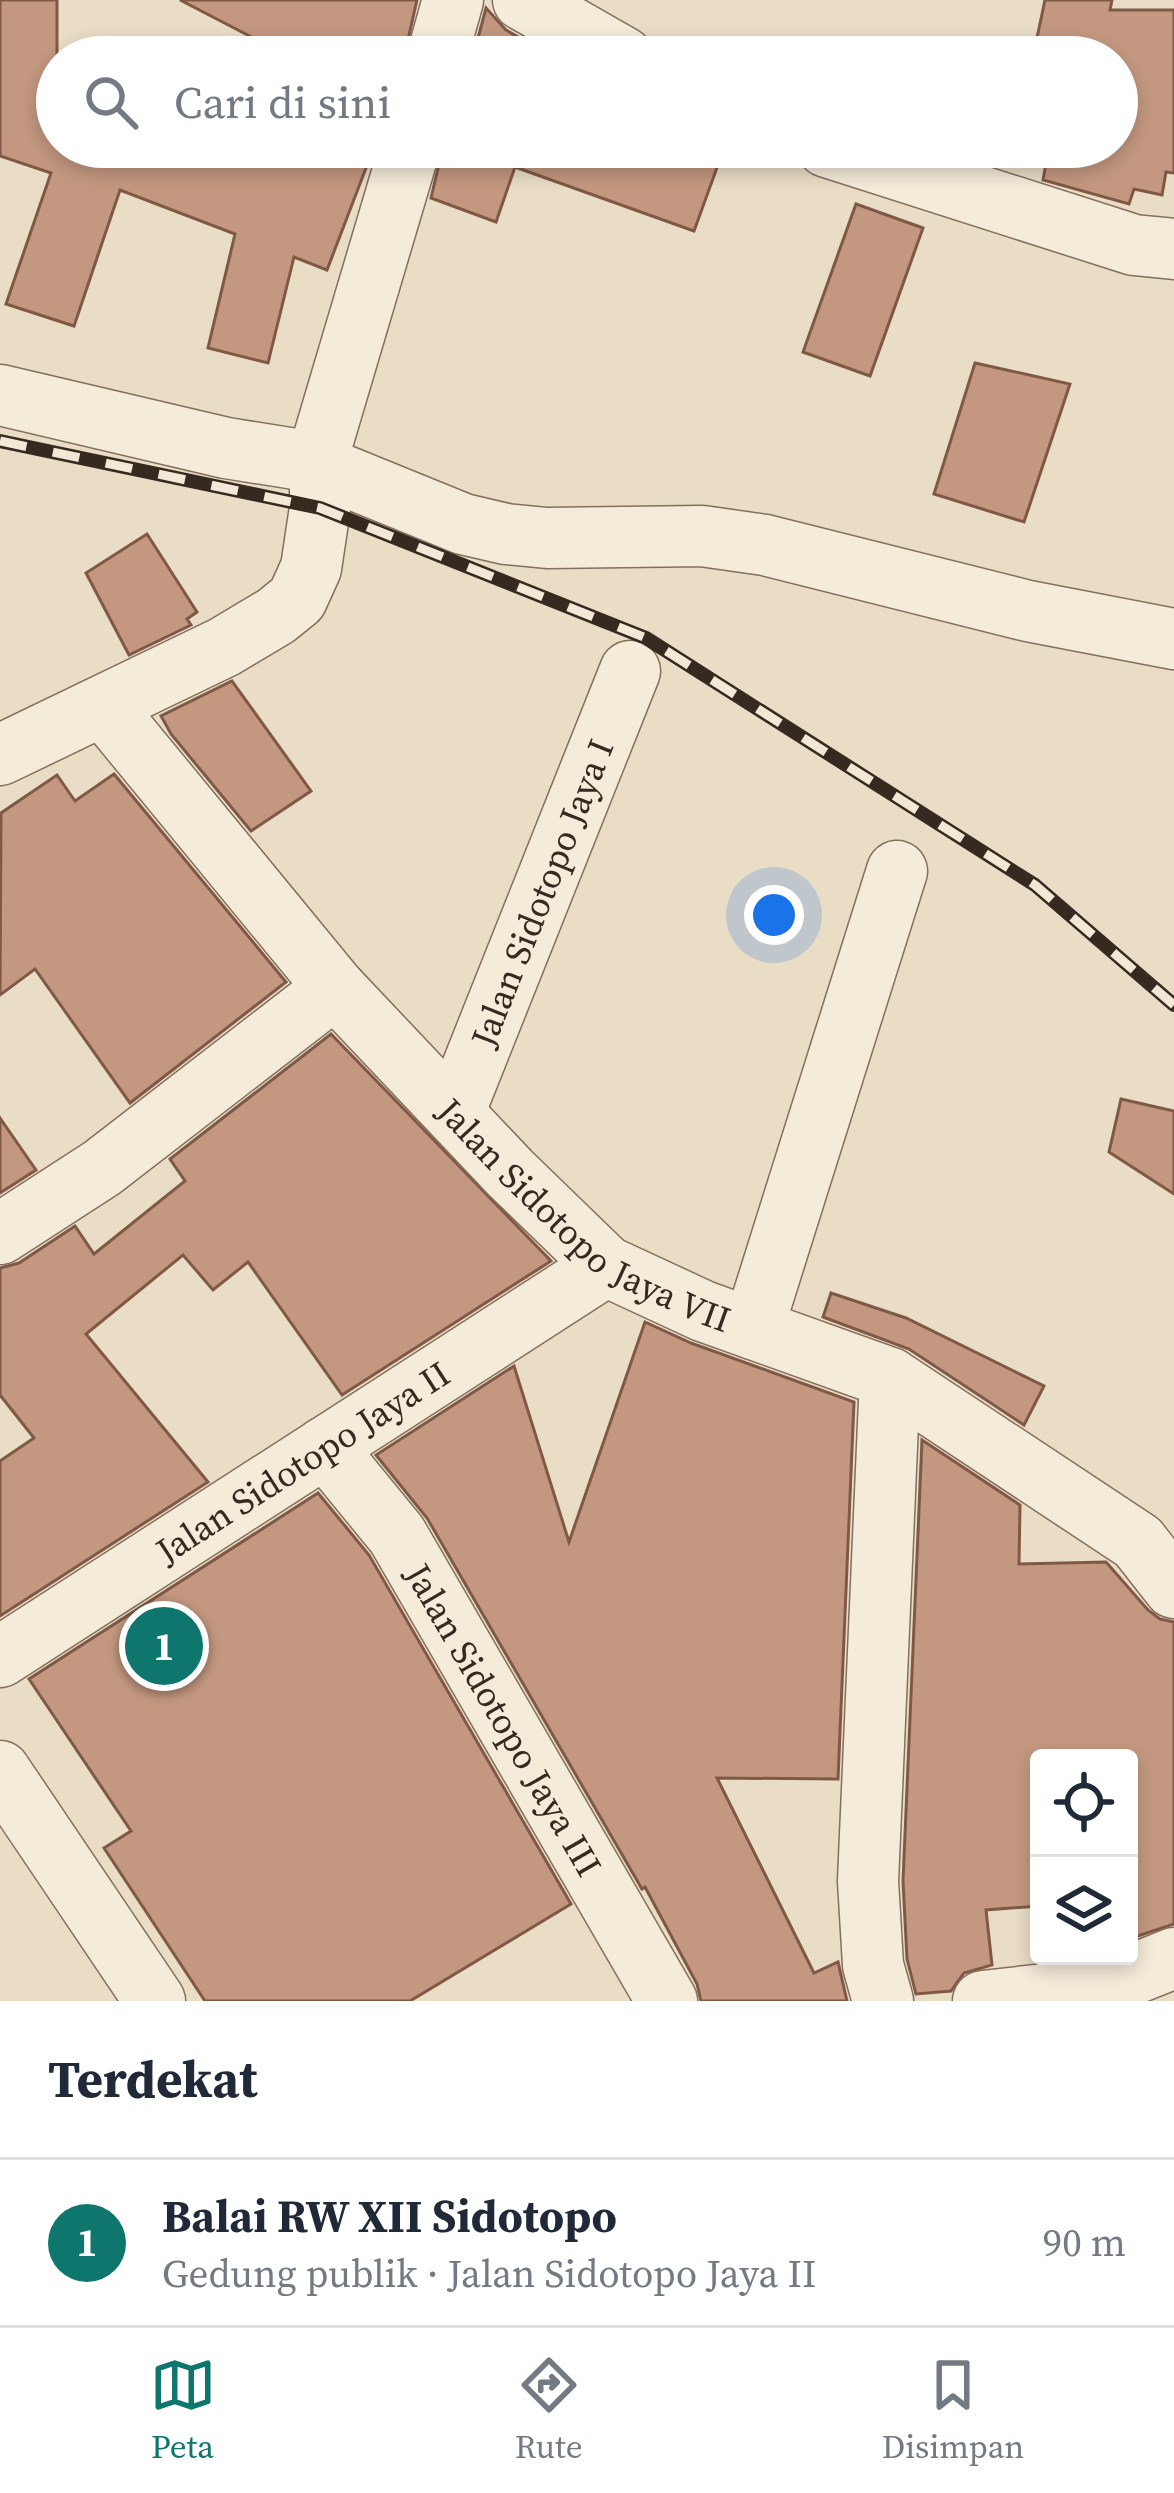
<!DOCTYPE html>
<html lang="id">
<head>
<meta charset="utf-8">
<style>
	body { margin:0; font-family:"Source Serif 4",serif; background:#f6f6f7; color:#1f2937 }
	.controls { position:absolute; right:36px; bottom:36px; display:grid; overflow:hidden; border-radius:12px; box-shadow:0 6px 18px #0003 }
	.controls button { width:108px; height:108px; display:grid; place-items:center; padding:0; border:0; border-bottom:3px solid #e0e1e3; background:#fff; color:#1f2937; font:60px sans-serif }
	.you { position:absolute; left:774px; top:915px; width:42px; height:42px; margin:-30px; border:9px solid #fff; border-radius:50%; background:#1a73e8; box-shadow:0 0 0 18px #1a73e833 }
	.badge { display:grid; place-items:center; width:78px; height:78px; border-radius:50%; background:#0f766e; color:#fff; font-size:39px; font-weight:700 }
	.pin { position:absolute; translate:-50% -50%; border:6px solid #fff; box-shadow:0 3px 12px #0006 }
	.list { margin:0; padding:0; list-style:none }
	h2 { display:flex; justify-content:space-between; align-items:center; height:156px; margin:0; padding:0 48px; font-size:51px }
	h2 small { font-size:39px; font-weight:400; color:#747a83 }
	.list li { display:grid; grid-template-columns:78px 1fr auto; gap:36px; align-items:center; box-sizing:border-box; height:168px; padding:0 48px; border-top:3px solid #e0e1e3 }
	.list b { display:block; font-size:45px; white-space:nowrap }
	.list p { margin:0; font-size:39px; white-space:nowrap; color:#747a83 }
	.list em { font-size:39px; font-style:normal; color:#747a83 }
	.icon { flex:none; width:66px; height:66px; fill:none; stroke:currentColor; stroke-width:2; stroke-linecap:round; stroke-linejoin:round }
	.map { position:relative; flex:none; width:1174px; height:2001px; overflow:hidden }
	.search { position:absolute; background:#fff; box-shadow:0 6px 18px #0003; left:36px; right:36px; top:36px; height:132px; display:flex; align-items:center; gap:30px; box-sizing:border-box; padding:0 42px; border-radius:66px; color:#747a83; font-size:45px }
	.sheet { height:324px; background:#fff }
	nav { display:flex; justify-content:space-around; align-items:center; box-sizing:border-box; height:168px; border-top:3px solid #e0e1e3; background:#fff; font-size:33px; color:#747a83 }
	nav a { display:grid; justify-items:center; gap:6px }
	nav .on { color:#0f766e }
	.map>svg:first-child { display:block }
	.building { fill:#c49880; stroke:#805946; stroke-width:3 }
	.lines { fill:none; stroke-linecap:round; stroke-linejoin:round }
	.minor-casing { stroke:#836f5e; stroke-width:63 }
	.minor { stroke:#f5ebd9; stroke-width:60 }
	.rail-casing { stroke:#352920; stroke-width:14 }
	.rail { stroke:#f2e8d5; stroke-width:9; stroke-dasharray:27; stroke-linecap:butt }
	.labels { text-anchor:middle; stroke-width:12; stroke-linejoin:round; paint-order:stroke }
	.street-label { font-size:36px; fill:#352920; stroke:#f2e8d5 }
</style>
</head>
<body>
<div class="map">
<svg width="1174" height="2001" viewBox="0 0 1174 2001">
	<rect width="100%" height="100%" fill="#eaddc6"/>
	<g class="building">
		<path d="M0 0H57V147H374L327 270 294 257 268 363 208 348 235 234 120 190 74 326 6 304 51 173 0 156Z"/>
		<path d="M180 0H417L404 57H290Z"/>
		<path d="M1045 0H1112L1110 10H1174V173L1166 172 1162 195 1134 189 1129 204 1043 180 1049 147H1117V57H1062L1034 52Z"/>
		<path d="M486 8 506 30 553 57H473Z"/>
		<path d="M443 147H712L723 151 694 231 515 167 496 222 431 198Z"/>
		<path d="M856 204 923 228 870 376 803 352Z"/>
		<path d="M975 363 1070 384 1024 522 934 494Z"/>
		<path d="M147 534 197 612 187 619 191 625 129 655 86 573Z"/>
		<path d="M232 681 311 791 251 831 171 734 161 716Z"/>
		<path d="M114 774 286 982 130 1103 35 969 0 995 1 813 57 775 75 801Z"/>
		<path d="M331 1034 551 1261 342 1395 248 1262 213 1290 183 1255 86 1334 208 1482 0 1616V1461L34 1438 0 1395V1268L19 1263 75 1226 94 1254 185 1181 170 1159Z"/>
		<path d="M1121 1099 1174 1111V1194L1109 1152Z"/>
		<path d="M0 1118 36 1170 0 1193Z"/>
		<path d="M831 1293 906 1318 1044 1386 1024 1425 909 1349 823 1317Z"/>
		<path d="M645 1322 691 1343 854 1402 838 1779 717 1778 814 1973 838 1962 847 2001H701L697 1984 645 1887 642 1889 427 1518 376 1455 514 1366 569 1542Z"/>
		<path d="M922 1440 1020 1505 1019 1564 1106 1562 1148 1610 1160 1619 1174 1622V1924L1129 1939V1758H1039V1906L986 1910 992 1965 964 1973 951 1991 916 1994 907 1959 903 1881Z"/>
		<path d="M318 1493 369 1555 571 1904 410 2001H205L104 1848 131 1831 29 1679Z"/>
	</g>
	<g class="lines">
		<g class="minor-casing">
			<g id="minor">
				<path d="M523 0 623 57"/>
				<path d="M437 57 453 0"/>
				<path d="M827 147 1134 245 1174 249"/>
				<path d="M0 395 226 448 308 461 463 524 506 534 547 538 702 536 765 545 1028 611 1174 639"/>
				<path id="s1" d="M104 707 335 988 509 1172 606 1266 703 1311 890 1378 1138 1542 1174 1588"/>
				<path d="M0 755 224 647 276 616 297 599 311 568 320 508V473L316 464 410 147"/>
				<path id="s2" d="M454 1113 630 671"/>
				<path d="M0 1234 102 1168 335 988"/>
				<path d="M753 1329 897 871"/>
				<path id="s3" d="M325 1447 397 1535 667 2001"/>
				<path id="s4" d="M0 1657 606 1266"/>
				<path d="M0 1771 155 2001"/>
				<path d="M883 2001 873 1965 868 1881 890 1378"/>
				<path d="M983 2001 1099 1988 1174 1958"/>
			</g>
		</g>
		<use href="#minor" class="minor"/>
		<g class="rail-casing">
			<path id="rail" d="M0 441 320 508 646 638 1035 885 1174 1005"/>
		</g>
		<use href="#rail" class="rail"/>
	</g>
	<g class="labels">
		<g class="street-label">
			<text dy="13" stroke="none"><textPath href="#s2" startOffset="237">Jalan Sidotopo Jaya I</textPath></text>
			<text dy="13" stroke="none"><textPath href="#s1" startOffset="705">Jalan Sidotopo Jaya VII</textPath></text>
			<text dy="13" stroke="none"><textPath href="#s4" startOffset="360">Jalan Sidotopo Jaya II</textPath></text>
			<text dy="13" stroke="none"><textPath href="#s3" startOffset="327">Jalan Sidotopo Jaya III</textPath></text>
		</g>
	</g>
</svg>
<div class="controls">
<button><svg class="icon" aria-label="locate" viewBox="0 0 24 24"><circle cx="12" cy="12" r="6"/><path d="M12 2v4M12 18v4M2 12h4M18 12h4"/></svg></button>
<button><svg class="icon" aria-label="layers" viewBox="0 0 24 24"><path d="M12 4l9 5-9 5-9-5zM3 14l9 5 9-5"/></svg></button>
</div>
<div class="you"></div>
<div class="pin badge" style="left:164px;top:1646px">1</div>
<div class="search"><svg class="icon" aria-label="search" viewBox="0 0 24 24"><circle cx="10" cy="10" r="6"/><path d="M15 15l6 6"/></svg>Cari di sini</div>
</div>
<section class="sheet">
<h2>Terdekat<small></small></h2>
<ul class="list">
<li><span class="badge">1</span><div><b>Balai RW XII Sidotopo</b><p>Gedung publik · Jalan Sidotopo Jaya II</p></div><em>90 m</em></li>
</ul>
</section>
<nav>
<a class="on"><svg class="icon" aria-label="map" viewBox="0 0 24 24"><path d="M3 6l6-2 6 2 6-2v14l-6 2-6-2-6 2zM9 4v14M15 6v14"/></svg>Peta</a>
<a><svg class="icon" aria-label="directions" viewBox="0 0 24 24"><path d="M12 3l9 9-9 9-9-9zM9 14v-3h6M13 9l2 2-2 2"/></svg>Rute</a>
<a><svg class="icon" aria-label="saved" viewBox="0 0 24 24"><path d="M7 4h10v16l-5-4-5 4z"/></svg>Disimpan</a>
</nav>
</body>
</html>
